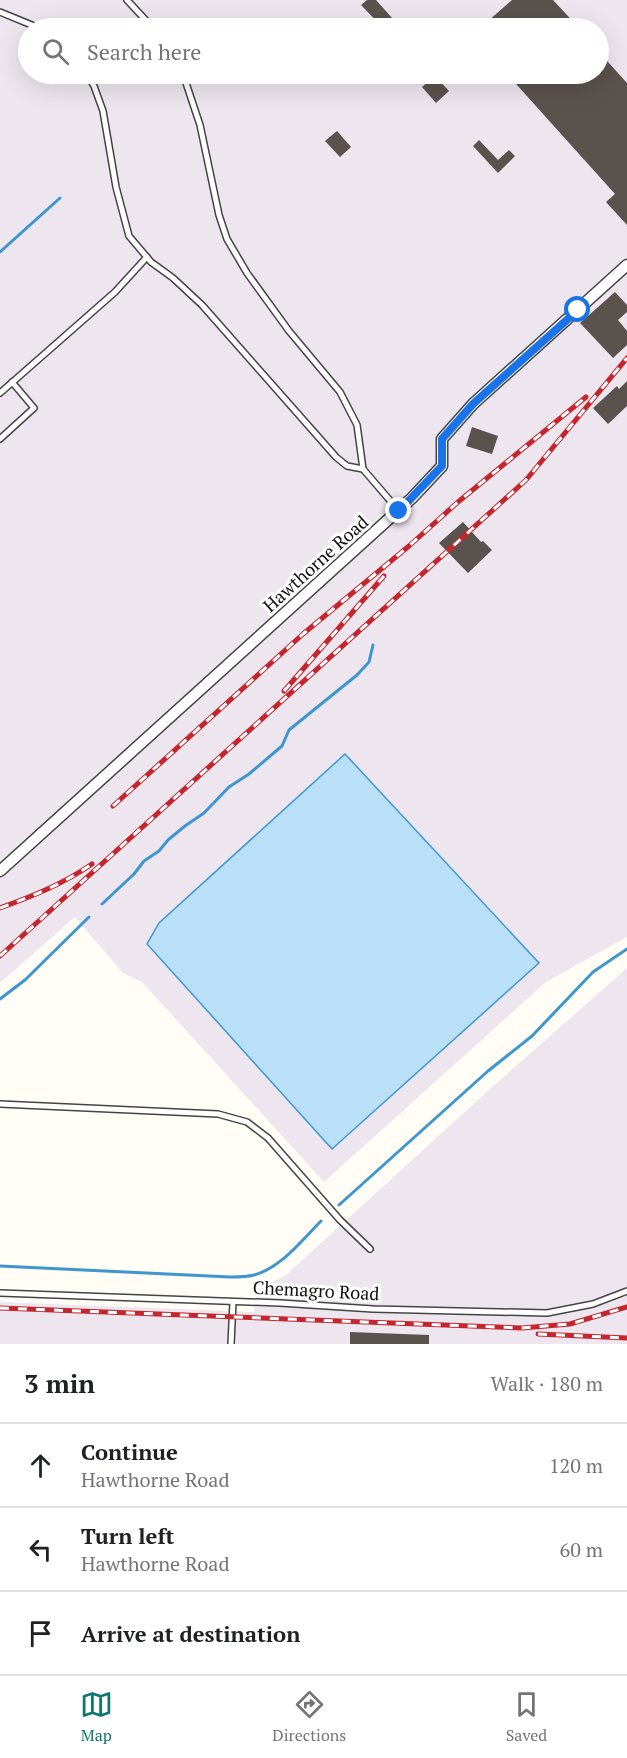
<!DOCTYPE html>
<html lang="en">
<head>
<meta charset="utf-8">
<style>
	body { margin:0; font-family:"PT Serif",serif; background:#f6f6f6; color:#202124 }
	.stop { position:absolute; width:18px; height:18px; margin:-14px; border:4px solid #1a73e8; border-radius:50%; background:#fff }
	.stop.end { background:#1a73e8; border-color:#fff; box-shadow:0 2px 6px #0008 }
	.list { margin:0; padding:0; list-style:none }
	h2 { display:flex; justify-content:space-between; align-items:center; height:78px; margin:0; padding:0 24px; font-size:26px }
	h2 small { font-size:20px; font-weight:400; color:#757577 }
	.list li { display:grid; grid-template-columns:39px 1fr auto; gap:18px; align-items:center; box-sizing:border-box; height:84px; padding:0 24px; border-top:2px solid #e0e0e0 }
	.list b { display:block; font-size:22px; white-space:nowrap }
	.list p { margin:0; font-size:20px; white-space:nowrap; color:#757577 }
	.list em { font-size:20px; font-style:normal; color:#757577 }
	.icon { flex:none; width:33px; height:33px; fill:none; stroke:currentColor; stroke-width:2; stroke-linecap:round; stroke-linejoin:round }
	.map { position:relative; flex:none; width:627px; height:1344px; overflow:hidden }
	.search { position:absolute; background:#fff; box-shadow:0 6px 24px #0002; left:18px; right:18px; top:18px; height:66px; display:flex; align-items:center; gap:15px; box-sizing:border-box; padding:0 21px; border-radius:33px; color:#757577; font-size:22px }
	.sheet { height:330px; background:#fff }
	nav { display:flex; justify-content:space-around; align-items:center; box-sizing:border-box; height:84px; border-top:2px solid #e0e0e0; background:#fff; font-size:16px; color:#757577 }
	nav a { display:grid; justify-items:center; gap:3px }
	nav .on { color:#0f766e }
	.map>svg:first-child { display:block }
	.industrial { fill:#eee6ef; fill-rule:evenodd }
	.water { fill:#b9e0f7; stroke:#3f96cf; stroke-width:1.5 }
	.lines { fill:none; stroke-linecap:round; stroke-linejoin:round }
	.stream { stroke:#3f96cf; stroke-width:3 }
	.building { fill:#5a524d }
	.lane-casing { stroke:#444; stroke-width:8 }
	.street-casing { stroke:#444; stroke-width:13 }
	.lane { stroke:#fff; stroke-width:5 }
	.street { stroke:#fff; stroke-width:10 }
	.rail-casing { stroke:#c4262e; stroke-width:5 }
	.rail { stroke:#fff; stroke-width:3; stroke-dasharray:9; stroke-linecap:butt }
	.route { stroke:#1a73e8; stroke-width:8 }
	.labels { text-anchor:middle; stroke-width:6; stroke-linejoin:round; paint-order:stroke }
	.street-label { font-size:18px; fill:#111; stroke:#fff }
</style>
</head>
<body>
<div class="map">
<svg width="627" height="1344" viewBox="0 0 627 1344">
	<rect width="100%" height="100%" fill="#fffdf5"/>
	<g class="industrial">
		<path d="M0 0H627V937L546 982 324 1182 142 982 123 973 75 917 0 983ZM28 28H598V74H28Z"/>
		<path d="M627 968V1344H0V1302L254 1312 257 1290 286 1275 491 1088Z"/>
	</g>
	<path class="water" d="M345 754 539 963 332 1149 147 944 159 923Z"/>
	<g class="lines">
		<g class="stream">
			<path d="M0 252 60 198"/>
			<path d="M102 904 134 874 144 861 159 851 168 840 185 826 204 813 229 787 249 774 282 746 289 730 357 675 369 662 373 645"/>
			<path d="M0 999 25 980 89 917"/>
			<path d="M339 1205 488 1071 532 1036 593 972 627 949"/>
			<path d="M0 1266 230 1277C238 1277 247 1277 254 1275 281 1268 302 1240 321 1221"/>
		</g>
	</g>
	<g class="building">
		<path d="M367 0H376L393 19 383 28 361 5Z"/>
		<path d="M512 0H553L579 28H480Z"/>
		<path d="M598 51 627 83V225L606 202 615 194 507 74H598Z"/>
		<path d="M435 76 449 91 436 103 422 87Z"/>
		<path d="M337 131 351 147 340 157 325 141Z"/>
		<path d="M479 140 498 160 509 150 515 156 498 173 473 146Z"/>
		<path d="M615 292 627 305V312L618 320 627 331V345L613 358 580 323Z"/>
		<path d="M627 381V406L608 424 593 408 617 386 619 389Z"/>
		<path d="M472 427 498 436 492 454 466 446Z"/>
		<path d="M463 522 481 542 483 541 492 550 468 573 439 543Z"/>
		<path d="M350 1332 429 1335V1344H350Z"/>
	</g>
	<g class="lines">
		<g class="lane-casing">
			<g id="lane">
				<path d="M127 0 153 28"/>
				<path d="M0 12 39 28"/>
				<path d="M87 74 94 86 103 111 116 187 129 236 151 262 173 278 202 305 336 457 347 466 363 469"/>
				<path d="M183 74 200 125 219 215 227 239 247 273 289 331 340 392 357 425 363 469 399 511"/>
				<path d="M0 393 115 292 147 257"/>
				<path d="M0 439 34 408 12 382"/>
				<path d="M0 1104 218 1114 247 1122 268 1138 340 1220 370 1249"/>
				<path d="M0 1293 280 1303 373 1309 547 1313 593 1304 627 1291"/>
				<path d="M231 1344 233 1302"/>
			</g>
		</g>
		<g class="street-casing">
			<path id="street" d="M0 871 412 498 442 466V439L473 404 627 265"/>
		</g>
		<use href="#lane" class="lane"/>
		<use href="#street" class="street"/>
		<g class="rail-casing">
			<g id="rail">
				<path d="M284 691 384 576"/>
				<path d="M113 806 303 634 409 546 458 502 586 397"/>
				<path d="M0 908C33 896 63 884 92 864"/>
				<path d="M0 956 526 480 627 358"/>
				<path d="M0 1308 522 1328 570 1324 627 1307"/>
				<path d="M538 1334 627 1338"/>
			</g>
		</g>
		<use href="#rail" class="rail"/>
	</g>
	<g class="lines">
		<path class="route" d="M399 511 442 466V439L473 404 578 310"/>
	</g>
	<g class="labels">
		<g class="street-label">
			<text transform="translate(316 564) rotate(-42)" y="6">Hawthorne Road</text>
			<text transform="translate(316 1291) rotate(3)" y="6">Chemagro Road</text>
		</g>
	</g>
</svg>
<div class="stop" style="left:578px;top:310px"></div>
<div class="stop end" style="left:399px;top:511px"></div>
<div class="search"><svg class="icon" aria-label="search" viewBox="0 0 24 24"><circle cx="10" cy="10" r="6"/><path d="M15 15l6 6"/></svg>Search here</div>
</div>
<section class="sheet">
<h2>3 min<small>Walk · 180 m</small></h2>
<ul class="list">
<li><svg class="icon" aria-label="ahead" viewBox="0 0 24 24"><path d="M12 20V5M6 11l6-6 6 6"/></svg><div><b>Continue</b><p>Hawthorne Road</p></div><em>120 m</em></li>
<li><svg class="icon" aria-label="left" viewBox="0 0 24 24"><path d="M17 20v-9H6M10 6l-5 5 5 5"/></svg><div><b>Turn left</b><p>Hawthorne Road</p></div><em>60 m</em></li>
<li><svg class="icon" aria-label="arrive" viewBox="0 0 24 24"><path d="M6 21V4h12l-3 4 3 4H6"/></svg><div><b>Arrive at destination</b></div></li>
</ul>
</section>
<nav>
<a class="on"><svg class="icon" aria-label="map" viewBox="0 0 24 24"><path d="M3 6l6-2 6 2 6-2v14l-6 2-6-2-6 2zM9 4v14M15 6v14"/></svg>Map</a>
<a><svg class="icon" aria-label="directions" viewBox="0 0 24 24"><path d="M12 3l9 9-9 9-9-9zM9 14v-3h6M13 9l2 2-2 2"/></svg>Directions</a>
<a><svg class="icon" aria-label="saved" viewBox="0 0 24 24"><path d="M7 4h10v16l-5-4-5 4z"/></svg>Saved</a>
</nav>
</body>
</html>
